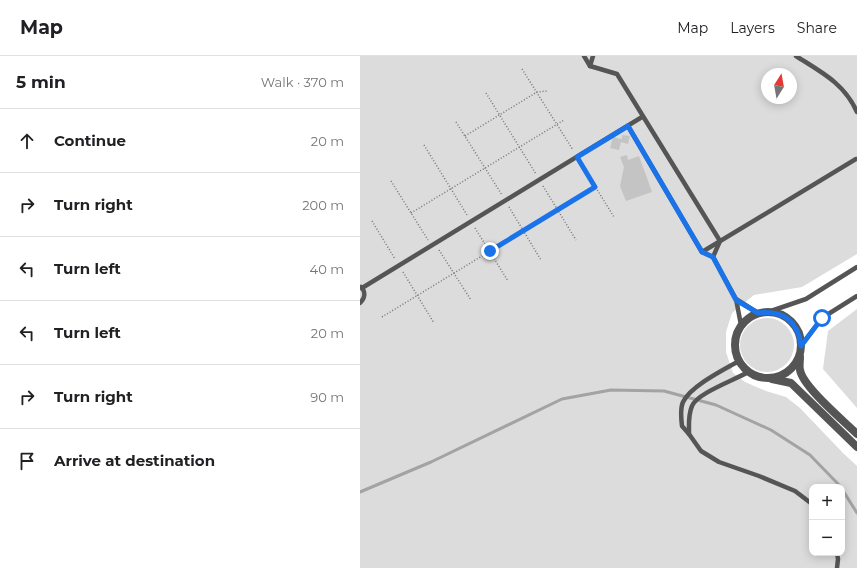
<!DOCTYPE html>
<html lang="en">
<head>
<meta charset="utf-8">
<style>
	body { margin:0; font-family:Montserrat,sans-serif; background:#f6f6f6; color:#202124 }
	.controls { position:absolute; right:12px; bottom:12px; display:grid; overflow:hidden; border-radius:8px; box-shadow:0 2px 10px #0003 }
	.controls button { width:36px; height:36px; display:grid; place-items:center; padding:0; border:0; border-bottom:1px solid #e0e0e0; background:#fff; color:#202124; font:20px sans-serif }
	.compass { position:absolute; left:401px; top:12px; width:36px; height:36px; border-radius:50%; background:#fff; box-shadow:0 2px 10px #0003; rotate:11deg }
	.stop { position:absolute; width:12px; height:12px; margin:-9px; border:3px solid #1a73e8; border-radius:50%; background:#fff }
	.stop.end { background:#1a73e8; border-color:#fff; box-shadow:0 1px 4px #0008 }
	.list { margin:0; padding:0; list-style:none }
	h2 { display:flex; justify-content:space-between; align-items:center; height:52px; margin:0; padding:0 16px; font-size:17px }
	h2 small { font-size:13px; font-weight:400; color:#757577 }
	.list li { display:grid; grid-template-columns:26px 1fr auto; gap:12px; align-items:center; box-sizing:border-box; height:64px; padding:0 16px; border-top:1px solid #e0e0e0 }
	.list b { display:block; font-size:15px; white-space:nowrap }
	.list em { font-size:13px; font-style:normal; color:#757577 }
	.icon { flex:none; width:22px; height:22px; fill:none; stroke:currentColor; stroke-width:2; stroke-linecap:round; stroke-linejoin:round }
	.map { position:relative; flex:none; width:497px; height:512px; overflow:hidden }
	header { display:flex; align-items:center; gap:24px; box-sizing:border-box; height:56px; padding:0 20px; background:#fff; border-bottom:1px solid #e0e0e0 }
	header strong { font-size:19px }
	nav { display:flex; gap:22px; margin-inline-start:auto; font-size:14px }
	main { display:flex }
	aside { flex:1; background:#fff }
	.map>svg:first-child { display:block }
	.green { fill:#dcdcdc; fill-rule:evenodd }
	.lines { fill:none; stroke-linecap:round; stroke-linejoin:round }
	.stream { stroke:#a3a3a3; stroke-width:3 }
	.building { fill:#c4c4c4 }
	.path { stroke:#777; stroke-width:1.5; stroke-dasharray:1 2; stroke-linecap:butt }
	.lane { stroke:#555; stroke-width:4.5 }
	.street { stroke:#555; stroke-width:8 }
	.route { stroke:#1a73e8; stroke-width:5 }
</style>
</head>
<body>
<header>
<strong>Map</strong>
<nav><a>Map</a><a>Layers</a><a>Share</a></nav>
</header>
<main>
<aside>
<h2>5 min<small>Walk · 370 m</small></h2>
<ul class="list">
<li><svg class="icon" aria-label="ahead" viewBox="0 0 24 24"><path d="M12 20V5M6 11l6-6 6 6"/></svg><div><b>Continue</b></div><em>20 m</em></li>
<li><svg class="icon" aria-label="right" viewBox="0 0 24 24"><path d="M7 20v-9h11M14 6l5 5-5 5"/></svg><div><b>Turn right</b></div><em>200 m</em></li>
<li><svg class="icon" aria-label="left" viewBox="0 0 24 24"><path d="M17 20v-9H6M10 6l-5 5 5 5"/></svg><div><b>Turn left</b></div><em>40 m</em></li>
<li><svg class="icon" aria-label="left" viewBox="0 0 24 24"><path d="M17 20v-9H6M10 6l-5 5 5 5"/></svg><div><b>Turn left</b></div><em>20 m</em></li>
<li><svg class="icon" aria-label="right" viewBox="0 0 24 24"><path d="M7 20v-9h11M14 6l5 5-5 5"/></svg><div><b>Turn right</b></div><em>90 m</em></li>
<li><svg class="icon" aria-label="arrive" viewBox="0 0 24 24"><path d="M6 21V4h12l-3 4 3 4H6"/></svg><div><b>Arrive at destination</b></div></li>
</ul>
</aside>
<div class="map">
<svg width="497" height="512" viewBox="0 0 497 512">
	<rect width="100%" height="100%" fill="#fff"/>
	<g class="green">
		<path d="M0 0H497V198L442 231 394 239 372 257 366 276V296L373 317 385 326 406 335 426 341 440 352 483 397 497 410V512H0ZM407 18H431V42H407ZM452 431H482V497H452Z"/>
		<path d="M497 253V352L463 313 468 275Z"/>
		<circle cx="407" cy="289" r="27"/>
	</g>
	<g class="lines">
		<g class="stream">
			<path d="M482 433 497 457"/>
			<path d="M0 436 71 406 202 343 251 334 304 335 356 349 411 374 450 399 481 431"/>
		</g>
	</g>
	<g class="building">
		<path d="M262 79 270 80 268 88 261 86 259 94 250 92 253 81 262 83Z"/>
		<path d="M267 99 268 104 279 100 292 136 266 145 260 130 264 111 260 101Z"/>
	</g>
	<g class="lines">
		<g class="path">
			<path d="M162 13 213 94"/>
			<path d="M126 37 176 118"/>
			<path d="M96 66 142 139"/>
			<path d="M105 80 177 36 187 35"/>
			<path d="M64 89 107 159"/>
			<path d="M220 106 254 161"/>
			<path d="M31 125 68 184"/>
			<path d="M183 130 216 184"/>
			<path d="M149 151 181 204"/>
			<path d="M51 157 204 64"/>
			<path d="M12 165 35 203"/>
			<path d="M115 172 148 225"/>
			<path d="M79 194 111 244"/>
			<path d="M43 216 74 267"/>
			<path d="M22 261 235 131"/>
		</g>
		<g class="lane">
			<path d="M224 0 230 10 257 18 360 185 353 201"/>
			<path d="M436 0C461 16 484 27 497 56"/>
			<path d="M230 10 233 0"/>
			<path d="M268 70 342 196 353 201 376 243"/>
			<path d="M342 196 496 103"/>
			<path d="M2 232 282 61"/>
			<path d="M0 247C5 242 6 236 1 231"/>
			<path d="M408 256 446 243 497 211"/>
			<path d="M381 269 376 243 398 257"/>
			<path d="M441 290 462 262 497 240"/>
			<path d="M379 305C363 314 331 330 323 346 320 353 321 362 322 370L329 378 341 395 359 406 399 420 435 435 452 448"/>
			<path d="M329 378C329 368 328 359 332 350 337 337 375 324 388 316"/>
			<path d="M477 512 478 503 477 497"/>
		</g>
		<g class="street">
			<circle cx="408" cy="289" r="33"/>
			<path d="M440 301C440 305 439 310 440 314 443 331 484 365 497 378"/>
			<path d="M412 323 431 327 497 391"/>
		</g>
	</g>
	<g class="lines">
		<path class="route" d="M130 195 235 131 217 101 268 70 342 196 353 201 376 244 398 257C423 254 438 265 441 290L462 262"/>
	</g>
</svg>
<div class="controls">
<button>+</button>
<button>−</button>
</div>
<svg class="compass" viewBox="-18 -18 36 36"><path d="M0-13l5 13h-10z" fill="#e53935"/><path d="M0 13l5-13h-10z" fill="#757577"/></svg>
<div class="stop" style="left:462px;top:262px"></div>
<div class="stop end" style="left:130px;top:195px"></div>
</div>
</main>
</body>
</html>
